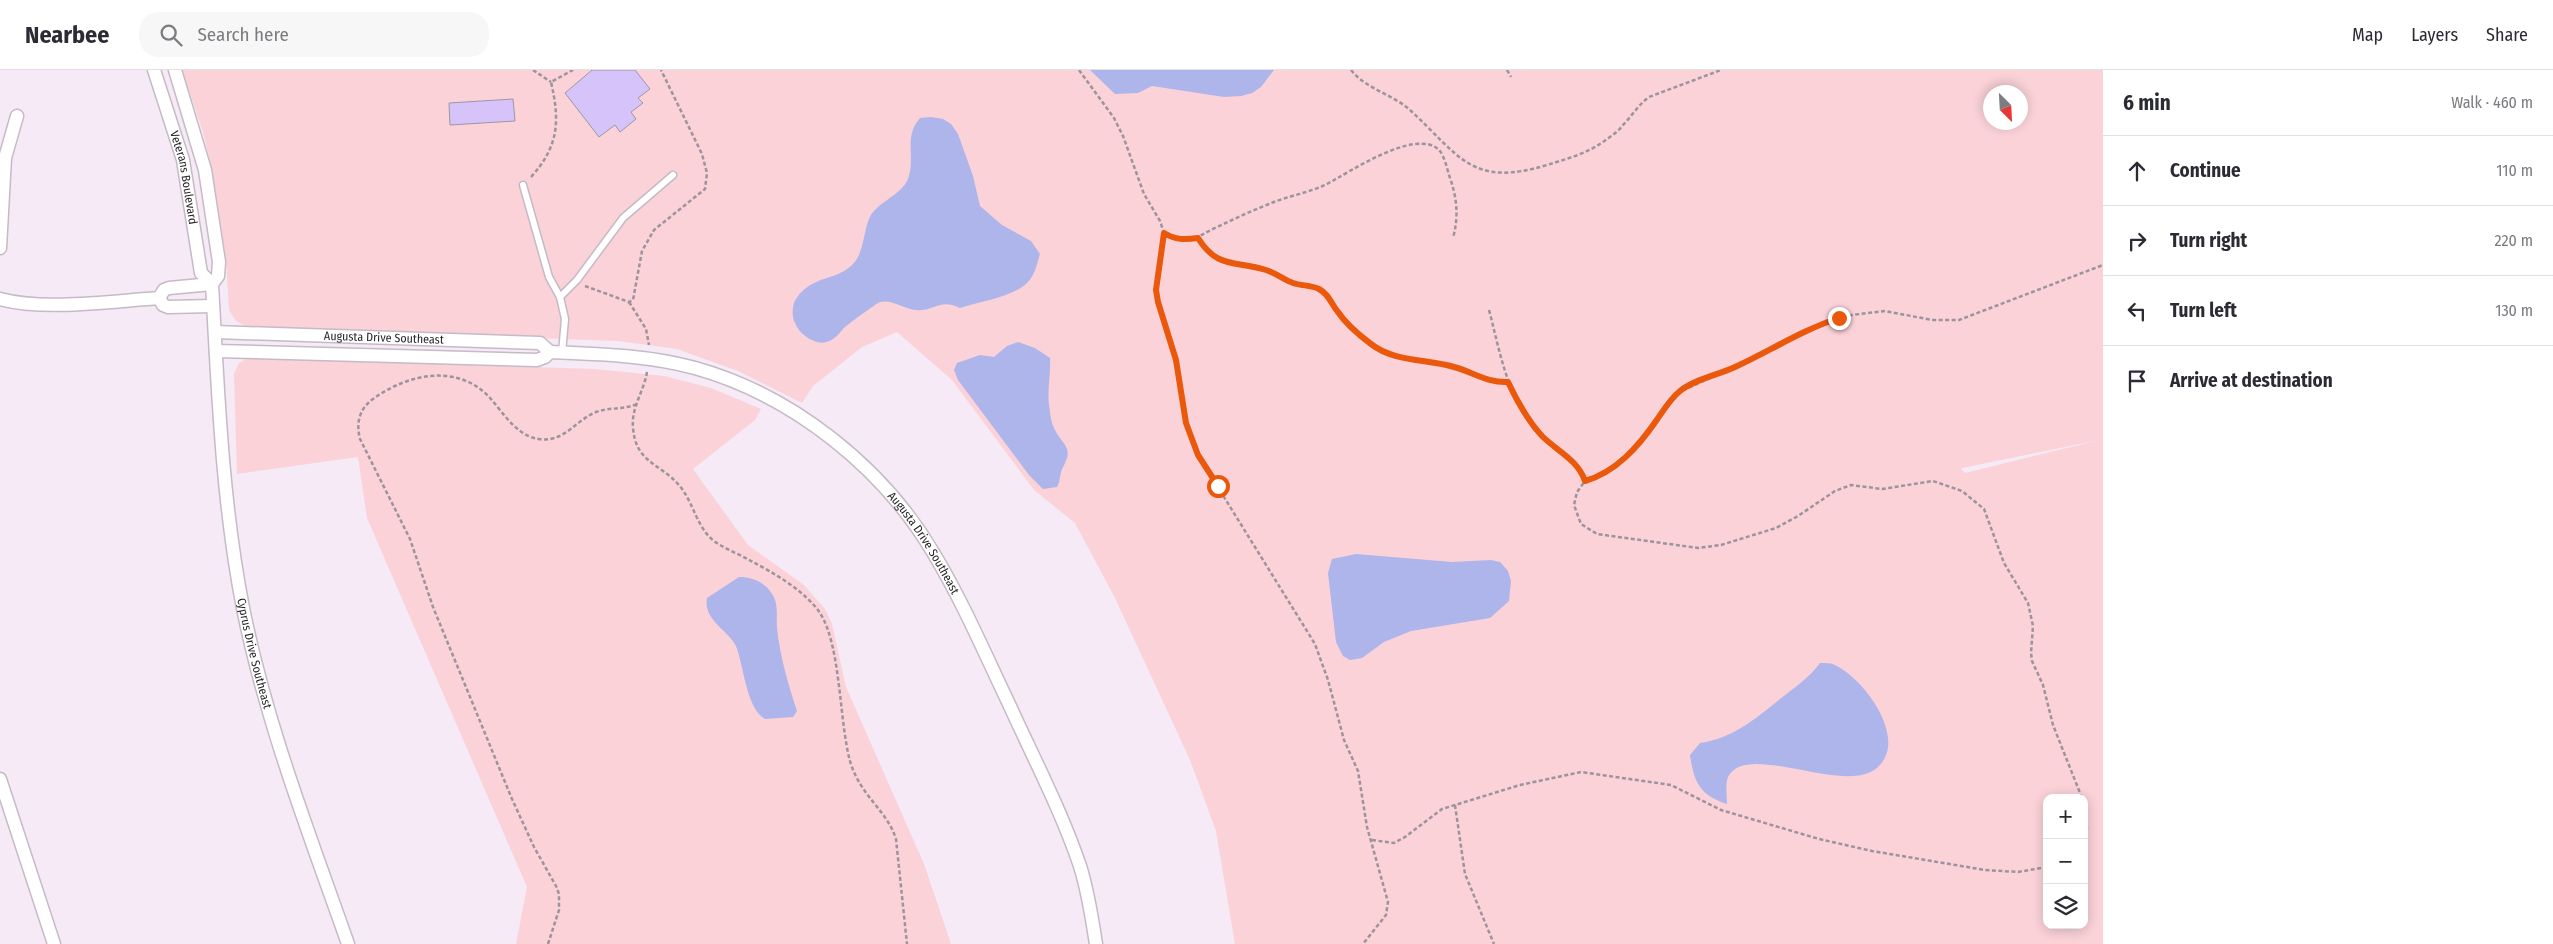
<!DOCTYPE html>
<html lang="en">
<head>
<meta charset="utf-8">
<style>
	body { margin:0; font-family:"Fira Sans Condensed",sans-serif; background:#f7f7f7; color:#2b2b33 }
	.controls { position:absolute; right:15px; bottom:15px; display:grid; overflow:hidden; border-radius:10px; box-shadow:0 2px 12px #0003 }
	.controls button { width:45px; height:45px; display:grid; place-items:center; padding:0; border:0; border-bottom:1px solid #e1e1e2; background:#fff; color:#2b2b33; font:25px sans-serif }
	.compass { position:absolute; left:1983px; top:15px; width:45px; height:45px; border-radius:50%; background:#fff; box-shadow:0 2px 12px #0003; rotate:156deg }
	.stop { position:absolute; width:15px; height:15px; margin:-11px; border:4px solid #ea580c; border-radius:50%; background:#fff }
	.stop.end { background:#ea580c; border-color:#fff; box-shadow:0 1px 5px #0008 }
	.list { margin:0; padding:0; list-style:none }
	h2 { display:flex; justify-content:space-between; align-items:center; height:65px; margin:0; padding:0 20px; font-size:21px }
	h2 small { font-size:16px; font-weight:400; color:#7c7c81 }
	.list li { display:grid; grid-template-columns:32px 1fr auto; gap:15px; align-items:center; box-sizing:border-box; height:70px; padding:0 20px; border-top:1px solid #e1e1e2 }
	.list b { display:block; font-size:19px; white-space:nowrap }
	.list em { font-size:16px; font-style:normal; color:#7c7c81 }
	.icon { flex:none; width:28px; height:28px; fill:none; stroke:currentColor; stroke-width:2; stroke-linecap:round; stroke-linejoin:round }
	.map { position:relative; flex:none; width:2103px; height:874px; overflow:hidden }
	header { display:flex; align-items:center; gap:30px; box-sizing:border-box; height:70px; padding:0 25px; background:#fff; border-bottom:1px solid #e1e1e2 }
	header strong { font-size:24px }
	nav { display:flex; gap:28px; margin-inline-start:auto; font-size:18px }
	.search { width:350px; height:45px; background:#f7f7f7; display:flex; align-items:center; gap:12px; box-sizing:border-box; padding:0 18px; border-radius:20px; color:#7c7c81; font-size:19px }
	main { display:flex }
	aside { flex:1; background:#fff }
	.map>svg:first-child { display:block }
	.green { fill:#fad2d8; fill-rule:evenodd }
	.water { fill:#adb5eb }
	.building { fill:#d6c3fa; stroke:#9b97a4 }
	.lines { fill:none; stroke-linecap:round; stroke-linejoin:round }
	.lane-casing { stroke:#c5bbc6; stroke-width:9 }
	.street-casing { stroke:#c5bbc6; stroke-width:15 }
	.path { stroke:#9c949c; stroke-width:2.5; stroke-dasharray:4 2.5; stroke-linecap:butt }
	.lane { stroke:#fff; stroke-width:6 }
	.street { stroke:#fff; stroke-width:12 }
	.route { stroke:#ea580c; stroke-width:6 }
	.labels { text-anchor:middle; stroke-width:5; stroke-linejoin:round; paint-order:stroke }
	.street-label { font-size:12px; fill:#292529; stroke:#fefaff }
</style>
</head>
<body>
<header>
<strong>Nearbee</strong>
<div class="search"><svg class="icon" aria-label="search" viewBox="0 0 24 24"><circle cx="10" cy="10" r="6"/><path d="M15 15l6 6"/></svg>Search here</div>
<nav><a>Map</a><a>Layers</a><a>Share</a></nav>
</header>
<main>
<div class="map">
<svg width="2103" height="874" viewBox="0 0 2103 874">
	<rect width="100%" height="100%" fill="#f5eaf6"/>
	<g class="green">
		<path d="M182 0H2103V874H1235L1216 761 1190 690 1115 528 1075 453 1034 420 952 310 897 262 862 277 813 316 802 333 738 301 677 279 619 271 249 258 236 251 229 240 226 189 212 99 203 62ZM1990 22H2020V52H1990ZM2099 370 1965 403 1961 399 1962 398ZM2047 728H2084V855H2047Z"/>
		<path d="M248 288 595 299 664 306 711 318 761 339 755 350 693 399 748 475 804 515 825 539 832 554 846 617 924 794 951 874H516L527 817 367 448 358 387 237 404 234 304 239 293Z"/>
	</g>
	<g class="water">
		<path d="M1090 0H1274L1261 17 1252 23 1241 26 1224 27 1152 16 1138 23 1115 24Z"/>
		<path d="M931 47 943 49 951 54 958 64 973 106 980 136 1002 155 1031 171 1040 184C1037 193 1035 206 1027 213 1011 228 980 231 960 238 939 228 934 242 916 240 904 239 892 229 880 232 877 233 845 256 843 259 835 269 826 277 812 270 803 266 798 260 794 251 792 245 792 235 796 229 812 205 836 211 852 195 864 184 863 163 869 149 876 132 901 126 908 109 916 87 903 67 920 48Z"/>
		<path d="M1018 272 1035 278 1050 288C1051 304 1047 320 1049 335 1050 342 1051 352 1054 358 1063 377 1075 376 1062 399 1060 404 1060 412 1057 417L1043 419 1029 405 958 310 954 300 957 293 980 285 994 287 1007 276Z"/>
		<path d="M1356 484 1452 492 1491 490 1500 492 1508 501 1511 511 1509 531 1490 548 1411 561 1384 572 1362 588 1350 590 1343 586 1336 572 1328 503 1332 489Z"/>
		<path d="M739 507C752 507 765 512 772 524 779 534 776 546 777 558 780 586 788 614 797 641L793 647 765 649C746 638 744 596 736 576 727 559 703 550 707 528Z"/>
		<path d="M1820 593C1825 593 1831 593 1835 595 1863 608 1910 669 1877 698 1843 726 1746 670 1728 707 1725 714 1727 726 1727 734 1700 725 1694 713 1690 685L1700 673C1733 668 1754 650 1780 629 1794 618 1809 608 1820 593Z"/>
	</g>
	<g class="building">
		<path d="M592 0H635L650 19 638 28 643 33 631 42 636 49 620 62 615 55 599 67 565 23Z"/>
		<path d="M513 29 515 51 450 55 449 33Z"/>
	</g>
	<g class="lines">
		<g class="lane-casing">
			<g id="lane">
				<path d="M523 115 549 207 560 227 565 249 562 283"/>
				<path d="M560 227 577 210 623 148 673 105"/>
			</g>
		</g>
		<g class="street-casing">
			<g id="street">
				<path id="s1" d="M154 0 183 90 201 203 212 214"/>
				<path id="s2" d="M175 0 205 100 219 192 218 206 212 214C218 322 222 431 243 538 266 653 309 763 348 874"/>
				<path d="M0 178 5 88 17 46"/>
				<path d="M159 228 163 235 168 237 213 236"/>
				<path d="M159 228 164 220 169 218 212 214"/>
				<path d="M0 229C44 241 113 231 159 228"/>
				<path id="s3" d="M215 262 540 273 550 282"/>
				<path id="s4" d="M216 281 537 290 545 287 550 282C598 284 648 285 695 298 792 325 883 397 934 484 963 532 985 584 1009 634 1033 687 1061 740 1080 796 1088 821 1092 848 1096 874"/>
				<path d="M0 709 54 874"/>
			</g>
		</g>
		<g class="path">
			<path d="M533 0 551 12"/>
			<path d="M1079 0 1114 48 1123 66 1144 124 1160 151 1164 163 1157 220 1158 232 1176 290 1186 353 1198 385 1315 574 1328 610 1344 670 1358 701 1367 757 1388 832 1386 845 1363 874"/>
			<path d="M1351 0C1366 19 1392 24 1410 40 1460 86 1471 118 1547 95 1566 89 1586 84 1603 72 1610 67 1618 62 1623 55 1632 46 1638 35 1649 27L1721 0"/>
			<path d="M1507 0 1511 7"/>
			<path d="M531 107C559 76 560 51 551 12L573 0"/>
			<path d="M1164 163C1170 167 1177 171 1185 170 1197 169 1206 162 1217 157 1234 149 1251 141 1269 134 1287 126 1309 123 1327 114 1348 103 1416 57 1439 80 1444 85 1447 98 1449 105 1457 127 1459 146 1453 168"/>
			<path d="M1198 168C1216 197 1236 191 1264 200 1274 203 1282 208 1291 212 1299 216 1309 216 1317 219 1330 224 1331 235 1339 244 1349 254 1359 264 1370 273 1392 292 1426 289 1453 296 1473 302 1486 313 1508 313"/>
			<path d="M585 216 629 232 633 230 642 181 654 160 705 119 707 103 702 84 661 0"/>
			<path d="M629 232 646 259 649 275"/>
			<path d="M1489 240C1500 281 1505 320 1533 355 1548 374 1577 387 1585 411"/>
			<path d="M647 302C644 321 631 338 633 357 635 392 659 393 678 414 693 430 696 457 714 471 725 479 739 484 751 491 774 503 805 521 820 543 841 576 839 650 850 691 860 726 887 740 896 769L907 874"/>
			<path d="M2082 728 2053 655 2043 615 2032 591 2031 583 2033 556 2028 533 2004 493 1984 439 1962 421 1933 411 1882 419 1851 415 1835 421 1798 446 1776 458 1721 475 1698 478 1597 464 1581 454 1574 435 1577 422 1585 411 1600 405 1624 389 1642 371 1679 322 1757 287 1814 257 1852 245 1885 241 1932 250H1959L2103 195"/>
			<path d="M1455 735 1465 804 1494 874"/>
			<path d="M2084 736 2087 759 2084 770"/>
			<path d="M1372 770 1394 773 1405 767 1442 739 1520 715 1581 702 1671 715 1721 740 1819 769 1872 781 1985 800 2018 802 2047 797"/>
			<path d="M548 874 559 840V824L556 816 534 777 512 729 433 537 410 469 360 369C356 353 359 339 373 329 409 303 459 293 491 329 504 344 517 366 539 369 564 373 576 350 596 342 610 337 623 340 637 334"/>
		</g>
		<use href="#lane" class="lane"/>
		<use href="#street" class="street"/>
	</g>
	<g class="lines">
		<path class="route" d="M1218 416 1198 385 1186 353 1176 290 1158 232 1156 220 1164 163C1176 170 1184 170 1198 168 1218 200 1236 190 1266 200 1276 203 1284 210 1293 213 1302 216 1311 215 1319 219 1330 225 1331 234 1338 242 1346 254 1359 265 1371 274 1394 292 1427 289 1454 297 1473 302 1487 313 1508 312 1517 331 1527 350 1542 366 1557 381 1578 390 1585 411 1616 402 1638 377 1656 351 1663 341 1670 329 1680 321 1695 309 1718 305 1735 297 1770 281 1802 260 1839 248"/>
	</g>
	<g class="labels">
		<g class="street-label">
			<text dy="4" stroke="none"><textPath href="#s1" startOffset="112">Veterans Boulevard</textPath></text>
			<text dy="4" stroke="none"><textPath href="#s3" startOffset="169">Augusta Drive Southeast</textPath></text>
			<text dy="4" stroke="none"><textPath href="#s4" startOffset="778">Augusta Drive Southeast</textPath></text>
			<text dy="4" stroke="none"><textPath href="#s2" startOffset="594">Cyprus Drive Southeast</textPath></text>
		</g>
	</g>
</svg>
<div class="controls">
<button>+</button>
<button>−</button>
<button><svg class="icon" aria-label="layers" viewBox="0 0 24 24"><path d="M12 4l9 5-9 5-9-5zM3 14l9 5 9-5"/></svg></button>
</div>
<svg class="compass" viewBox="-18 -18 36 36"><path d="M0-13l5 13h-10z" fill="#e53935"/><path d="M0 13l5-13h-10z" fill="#7c7c81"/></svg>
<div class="stop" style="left:1218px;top:416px"></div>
<div class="stop end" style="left:1839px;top:248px"></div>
</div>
<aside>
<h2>6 min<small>Walk · 460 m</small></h2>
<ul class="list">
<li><svg class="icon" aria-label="ahead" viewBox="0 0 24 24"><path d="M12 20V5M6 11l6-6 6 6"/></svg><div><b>Continue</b></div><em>110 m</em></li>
<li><svg class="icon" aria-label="right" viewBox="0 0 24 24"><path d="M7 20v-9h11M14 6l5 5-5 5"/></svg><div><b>Turn right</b></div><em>220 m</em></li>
<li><svg class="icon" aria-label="left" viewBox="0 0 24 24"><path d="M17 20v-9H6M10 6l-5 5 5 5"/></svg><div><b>Turn left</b></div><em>130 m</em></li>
<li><svg class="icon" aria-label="arrive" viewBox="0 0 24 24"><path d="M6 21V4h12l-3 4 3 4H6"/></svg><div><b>Arrive at destination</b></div></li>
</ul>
</aside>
</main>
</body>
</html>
